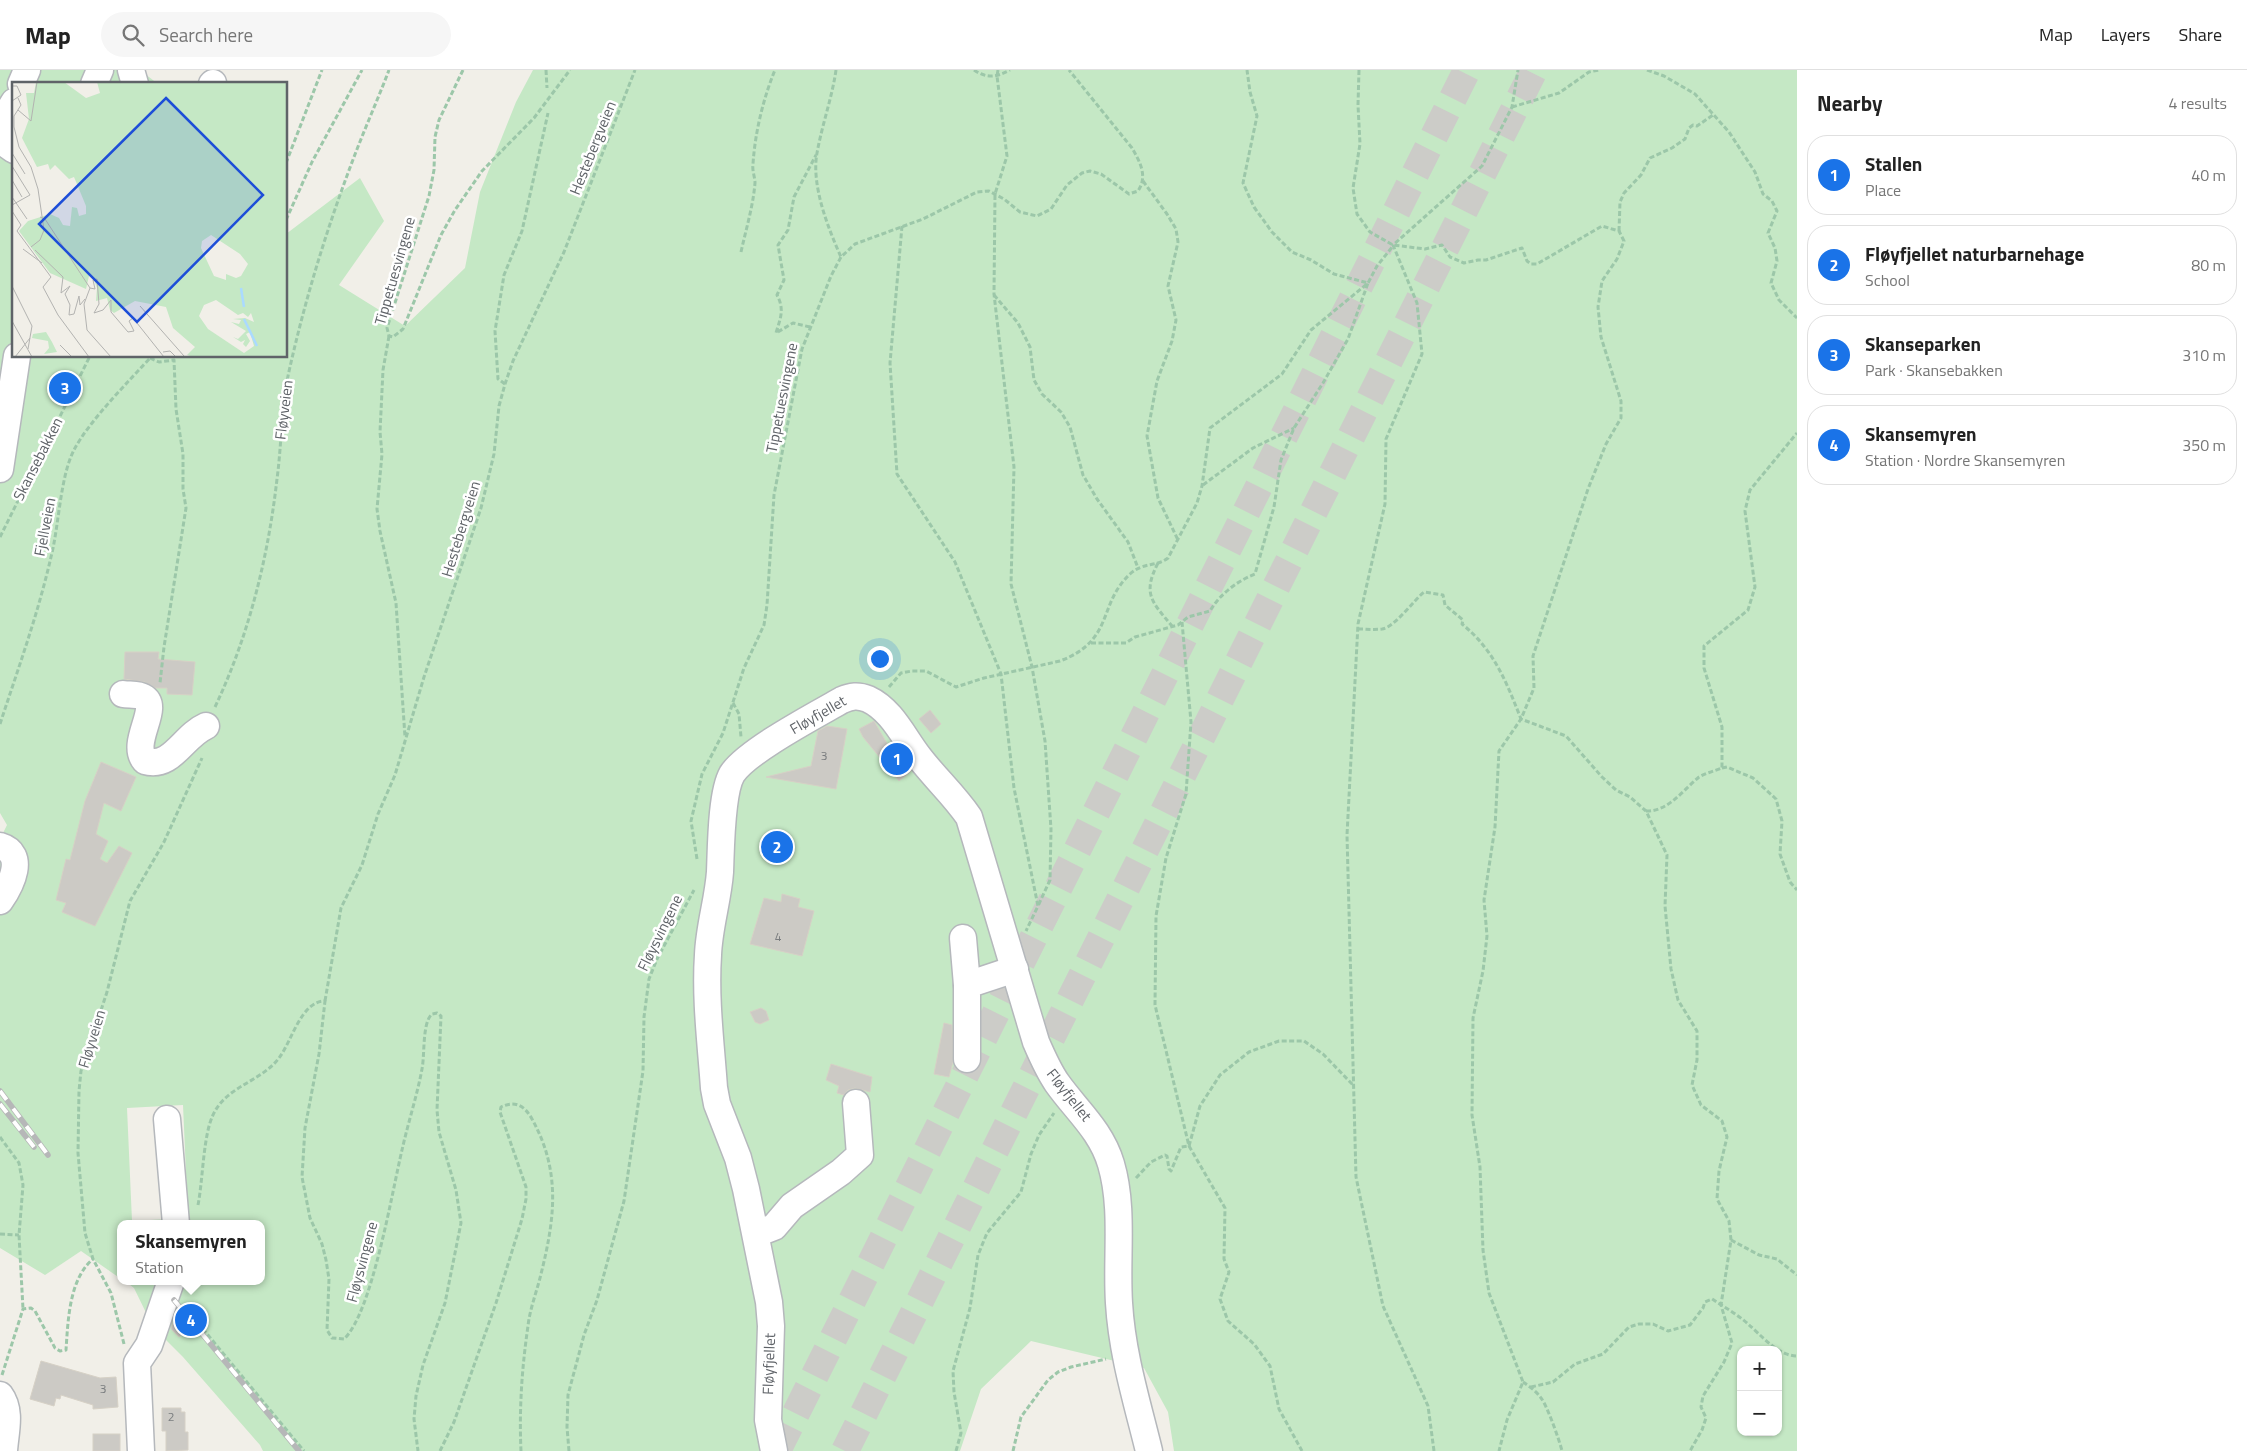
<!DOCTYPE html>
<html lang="en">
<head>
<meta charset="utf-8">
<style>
	body { margin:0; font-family:"Titillium Web",sans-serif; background:#f6f6f6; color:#222 }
	.controls { position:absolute; right:15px; bottom:15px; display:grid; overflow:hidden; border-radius:10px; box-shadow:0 1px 4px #0004 }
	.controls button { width:45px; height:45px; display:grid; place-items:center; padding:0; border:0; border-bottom:1px solid #e0e0e0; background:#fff; color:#222; font:25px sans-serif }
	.you { position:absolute; left:879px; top:588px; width:18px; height:18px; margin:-12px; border:4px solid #fff; border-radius:50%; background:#1a73e8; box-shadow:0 0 0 8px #1a73e833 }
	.badge { display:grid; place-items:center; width:32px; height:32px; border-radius:50%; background:#1a73e8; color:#fff; font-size:16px; font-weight:700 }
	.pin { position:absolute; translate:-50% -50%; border:2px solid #fff; box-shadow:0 1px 5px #0006 }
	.popup { position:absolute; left:117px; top:1150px; width:148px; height:65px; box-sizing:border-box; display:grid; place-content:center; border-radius:10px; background:#fff; filter:drop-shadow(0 1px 4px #0005); font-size:16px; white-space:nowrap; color:#767676 }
	.popup b { font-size:19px; color:#222 }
	.popup::after { content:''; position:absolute; left:50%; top:100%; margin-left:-10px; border:10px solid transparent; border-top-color:#fff }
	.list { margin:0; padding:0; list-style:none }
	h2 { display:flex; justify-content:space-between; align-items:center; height:65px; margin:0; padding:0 20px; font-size:21px }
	h2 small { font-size:16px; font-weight:400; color:#767676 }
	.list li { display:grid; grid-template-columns:32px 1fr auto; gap:15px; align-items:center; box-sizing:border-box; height:80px; margin:0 10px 10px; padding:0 10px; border:1px solid #e0e0e0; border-radius:20px }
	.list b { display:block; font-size:19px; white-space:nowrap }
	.list p { margin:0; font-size:16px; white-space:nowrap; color:#767676 }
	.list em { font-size:16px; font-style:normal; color:#767676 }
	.icon { flex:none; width:28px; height:28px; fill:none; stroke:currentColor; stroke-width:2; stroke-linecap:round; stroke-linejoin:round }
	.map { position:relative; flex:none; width:1797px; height:1381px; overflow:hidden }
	header { display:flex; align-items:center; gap:30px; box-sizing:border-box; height:70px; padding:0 25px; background:#fff; border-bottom:1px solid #e0e0e0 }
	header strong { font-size:24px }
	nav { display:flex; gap:28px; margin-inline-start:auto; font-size:18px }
	.search { width:350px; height:45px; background:#f6f6f6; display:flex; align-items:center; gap:12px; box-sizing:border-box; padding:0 18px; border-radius:28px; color:#767676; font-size:19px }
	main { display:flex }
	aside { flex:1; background:#fff }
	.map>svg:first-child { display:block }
	.green { fill:#c5e8c5; fill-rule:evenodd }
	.building { fill:#cccac5; stroke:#d6d1c6 }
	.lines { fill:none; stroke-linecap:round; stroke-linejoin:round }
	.highway-tunnel { stroke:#ccccc8; stroke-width:28; stroke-dasharray:28 14; stroke-linecap:butt }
	.minor-casing { stroke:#b5b8bc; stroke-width:29 }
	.path { stroke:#9cc7a9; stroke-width:3; stroke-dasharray:5 2.5; stroke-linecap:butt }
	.minor { stroke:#fff; stroke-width:26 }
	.rail-casing { stroke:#b6b7b8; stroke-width:5.5 }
	.rail { stroke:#fff; stroke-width:4; stroke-dasharray:11; stroke-linecap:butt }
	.labels { text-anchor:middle; stroke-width:5; stroke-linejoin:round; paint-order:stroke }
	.number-label { font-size:12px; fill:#7a7d7f }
	.street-label { font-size:15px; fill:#5f6368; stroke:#fff }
	.inset-river { fill:none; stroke:#aadaff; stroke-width:2.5 }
	.inset-road { fill:none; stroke:#b3b3b1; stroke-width:1 }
	.view { fill:#1d4ed8; fill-opacity:0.15; stroke:#1d4ed8; stroke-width:2.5 }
	.inset-edge { fill:none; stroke:#5f6368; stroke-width:2.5 }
</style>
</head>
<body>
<header>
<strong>Map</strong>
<div class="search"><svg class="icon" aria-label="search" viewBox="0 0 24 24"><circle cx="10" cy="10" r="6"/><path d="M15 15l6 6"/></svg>Search here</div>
<nav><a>Map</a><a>Layers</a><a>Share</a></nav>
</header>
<main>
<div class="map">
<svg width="1797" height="1381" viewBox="0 0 1797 1381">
	<rect width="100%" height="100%" fill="#f1efe8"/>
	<path class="green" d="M0 0H140L158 14H14V286H286V164L360 108 384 151 339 215 405 256 465 198 480 122 516 32 533 0H1797V1381H1174L1168 1342 1144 1298 1031 1271 981 1319 960 1381H263L260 1375 183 1287 153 1257 134 1218 125 1211H261V1154H121V1209L81 1181 45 1205 0 1178V769L7 755 0 743ZM183 1035 188 1148 132 1151 127 1038ZM1741 1280H1778V1362H1741Z"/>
	<g class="building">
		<path d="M125 582H159L158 589 195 592 192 625 167 624V618H155L145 612 124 609Z"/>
		<path d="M930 640 941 654 931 663 919 649Z"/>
		<path d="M874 651 889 677 892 675 911 701 899 711 863 667 859 659Z"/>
		<path d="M827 656 847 659 836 719 766 707 811 696 818 661Z"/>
		<path d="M101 692 136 707 121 741 104 733 96 764 108 771 100 789 107 793 119 776 132 783 95 856 62 842 66 833 56 830 66 789 70 790 85 731Z"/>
		<path d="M782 824 800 829 798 837 814 841 802 886 750 874 764 828 781 832Z"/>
		<path d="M761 938 766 941 769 950 760 954 755 952 750 942Z"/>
		<path d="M944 953 952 955 953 992 949 1007 934 1004Z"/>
		<path d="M831 994 872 1007 870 1022 855 1018 848 1020 844 1025 837 1023 839 1016 826 1010Z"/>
		<path d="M176 1243 189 1258 179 1267 171 1259Z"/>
		<path d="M41 1291 100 1308 116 1307 118 1337 93 1339V1335L61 1325 60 1329 56 1328 54 1336 30 1329Z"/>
		<path d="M162 1338H181V1342H185V1362H188V1380L166 1381V1361H162Z"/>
		<rect x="93" y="1364" width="27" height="17"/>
	</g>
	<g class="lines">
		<g class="highway-tunnel">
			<path d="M777 1381 1467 0"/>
			<path d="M845 1381 1534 0"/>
		</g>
		<g class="minor-casing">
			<g id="minor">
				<path d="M131 0 135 14"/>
				<path d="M21 14 27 0"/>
				<path d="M94 14 100 0"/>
				<path d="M212 14 213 13"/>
				<path d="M0 55 14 32"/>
				<path d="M0 70 14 80"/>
				<path d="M0 399 17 286"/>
				<path d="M123 624C129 625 138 624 143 627 162 637 129 672 145 691 172 699 183 666 206 656"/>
				<path d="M0 776C27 784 11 815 0 831"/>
				<path d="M963 868 967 915"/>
				<path d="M967 989V915L1015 899"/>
				<path d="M167 1049 176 1154"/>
				<path d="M756 1164 774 1157 792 1136 841 1102 860 1085 856 1033"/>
				<path d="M0 1325C12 1341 5 1363 4 1381"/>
				<path d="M141 1381 137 1293 149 1275 171 1211"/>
				<path d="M774 1381 768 1350 771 1256 769 1232 746 1119 738 1088 717 1034 714 1018C711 975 705 929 708 885 709 857 718 830 720 802 721 779 721 723 732 704 747 681 816 645 842 630 851 626 858 625 868 629 892 640 904 668 919 687 935 708 954 725 969 747L1036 972C1042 986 1048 1000 1057 1013 1076 1040 1101 1060 1111 1094 1124 1138 1116 1187 1119 1233 1122 1284 1137 1332 1149 1381"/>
			</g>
		</g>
		<g class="path">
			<path d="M463 0 439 50 435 67 434 100 429 126 387 258 389 266 393 267 403 259 441 165 455 140 482 101 534 48 570 0"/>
			<path d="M546 0 547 18"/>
			<path d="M836 0C832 28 822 55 817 83 811 115 828 158 841 187"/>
			<path d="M974 0C987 9 997 7 1010 0"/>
			<path d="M998 0 997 6 1007 86 995 124 994 224 1014 397 1011 514 1032 597 1045 671 1051 759 1050 810 1038 836"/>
			<path d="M1359 0 1358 35 1360 74 1353 118 1357 144 1370 162 1393 175 1425 179 1442 175 1450 187 1464 193 1478 190H1486L1522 178 1527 191 1531 194H1537L1602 156 1619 161 1624 171 1617 189 1602 211 1598 237 1601 267 1621 331V348L1606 374 1588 419 1533 586 1534 618 1521 649 1499 681 1495 757 1484 830 1487 866 1483 901 1473 948 1472 1045 1480 1097 1483 1180 1489 1223 1523 1312 1507 1350 1499 1381"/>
			<path d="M1647 0 1664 6 1695 24 1729 62 1755 102 1763 124 1772 131 1777 141 1768 163 1775 178 1777 191 1771 213 1779 230 1797 248"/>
			<path d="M1512 37 1559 23 1589 2 1599 0"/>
			<path d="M286 93 322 0"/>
			<path d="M1143 111 1167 144 1176 159 1178 172 1168 216 1176 250 1172 271 1157 311 1147 366 1158 428 1178 470"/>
			<path d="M286 150 312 92 362 0"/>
			<path d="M902 156 890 293 897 404 955 492 1001 604 1014 718 1038 836 1026 861"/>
			<path d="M1619 161 1620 132 1624 123 1641 105 1650 88 1672 78 1685 69 1689 58 1693 55 1697 56 1713 45"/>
			<path d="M741 182C746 159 753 137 755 113 755 107 752 101 753 94 755 63 763 29 775 0"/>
			<path d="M994 225 1018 253 1030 277 1034 310 1042 324 1061 342 1070 357 1083 405 1097 429 1128 472 1138 498"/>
			<path d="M810 257 793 253 776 263C780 249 785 240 777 225L784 210 778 175 788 160 794 127 816 85"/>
			<path d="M389 266 383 300 380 362 382 384 377 439 380 461 396 533 405 667"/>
			<path d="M150 288 159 292 174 290 176 339 183 384V419L186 438 164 577 160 613"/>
			<path d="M505 314 498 309 495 261 504 205 522 161 548 43"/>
			<path d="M1203 415 1253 378 1294 358"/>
			<path d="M0 467 90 286"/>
			<path d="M1158 493C1142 524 1152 532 1172 556"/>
			<path d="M1182 552 1191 652 1186 724 1166 788 1156 846 1155 935 1189 1076 1225 1138 1224 1189 1229 1202 1220 1229 1228 1251 1254 1274 1270 1296 1279 1339 1302 1381"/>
			<path d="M1358 559C1366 559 1374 560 1382 559 1395 557 1413 531 1424 522L1443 525 1445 535 1463 550 1462 554C1494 580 1506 611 1521 649L1566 666 1602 707 1616 720 1630 727 1646 741 1667 785 1665 836 1671 899 1678 930 1697 961V990L1692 1015 1701 1035 1722 1051 1727 1067 1719 1101 1717 1129 1729 1151 1731 1170 1721 1235 1732 1273 1724 1292 1703 1326 1701 1337 1706 1348 1702 1360 1690 1381"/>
			<path d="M1091 573H1126L1135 567 1178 555 1188 547 1210 541C1219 525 1237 511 1255 504L1274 437 1281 390 1294 358 1323 313 1348 269 1368 213 1334 204 1311 190 1292 182 1272 162 1254 137 1243 113 1257 46 1250 22 1247 0"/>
			<path d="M889 617 901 603 912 601H926L956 617 984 608 1060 591C1115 570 1097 535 1130 504 1143 492 1156 497 1168 488L1197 433 1202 416 1210 358 1282 304 1311 260 1368 213 1377 196 1393 176"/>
			<path d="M733 633 739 644 741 667"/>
			<path d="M215 637C249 565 268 488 277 409 282 372 281 334 290 297 306 226 328 155 354 87 365 58 378 29 389 0"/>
			<path d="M0 654C18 599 38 544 51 487 59 456 60 407 74 380 89 351 129 311 152 286"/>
			<path d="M1722 698 1727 697 1753 708 1776 729 1782 751 1780 784 1790 812 1797 820"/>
			<path d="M1646 741C1668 742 1683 720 1699 707 1706 703 1714 701 1722 698V657L1704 598V576L1748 540 1755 517 1745 441 1750 420 1797 363"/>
			<path d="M697 789 691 751 702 704 723 663 744 598 764 555 767 535 774 425 802 279 831 206 841 187 855 174 923 149 977 122 989 121 1004 129 1020 142 1037 146 1051 139 1067 115 1082 103 1090 101 1101 104 1129 124 1138 121C1148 106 1140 92 1132 78L1069 0"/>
			<path d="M325 931 341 838 362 795 378 744 395 705 424 607 481 438 494 384 499 336 505 314 513 291 564 182 635 0"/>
			<path d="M0 1067 19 1093 23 1115 19 1165 23 1239"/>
			<path d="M1189 1076 1200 1036 1220 1005 1249 982 1279 971H1304L1323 984 1354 1016"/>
			<path d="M1136 1108 1151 1092 1165 1085 1167 1086 1169 1099 1171 1101 1181 1077 1189 1076"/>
			<path d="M198 1135C203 1110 203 1066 213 1045 226 1016 261 1012 279 988 292 971 301 931 325 931L319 984 305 1058 302 1107 310 1148 322 1174 326 1190 329 1209 327 1260 332 1268 344 1269C372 1243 392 1122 402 1080 408 1053 417 1026 422 999 425 984 422 953 432 944L437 943 441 946 437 1040 439 1062 456 1120 461 1153 445 1233 423 1295 416 1326 414 1349 418 1381"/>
			<path d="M0 1164 19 1165"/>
			<path d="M1731 1170 1759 1185 1777 1189 1797 1205"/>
			<path d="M198 1253 304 1381"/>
			<path d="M124 1274 111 1223 93 1189 85 1163 78 1083 79 1021 81 1001 107 922 130 831 164 772 202 688"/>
			<path d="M2 1305 23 1239 31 1238 35 1241 55 1278 60 1281 66 1280C68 1251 69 1209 93 1189"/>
			<path d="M1523 1312C1529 1316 1537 1322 1541 1328 1547 1335 1560 1372 1562 1381"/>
			<path d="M1531 1317 1553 1312 1575 1294 1603 1284 1629 1257 1639 1254H1653L1668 1261 1690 1255 1703 1238 1705 1232 1712 1229C1724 1237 1737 1244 1748 1254 1761 1265 1778 1286 1797 1286"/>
			<path d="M440 1381 454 1352 496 1233 522 1149 526 1129V1117L500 1042 501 1037C515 1030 525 1036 532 1049 561 1101 555 1148 541 1204 537 1221 530 1238 528 1256 522 1297 519 1339 521 1381"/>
			<path d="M569 1381 567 1357 568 1325 584 1265 597 1230 624 1131 643 1001 644 947 649 909 657 889 694 820"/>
			<path d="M956 1381 961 1363 954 1322 953 1301 970 1238 978 1185 987 1163 1021 1122 1031 1084 1039 1065 1054 1043"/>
			<path d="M1013 1381 1021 1347 1048 1310 1058 1302 1071 1297 1106 1289"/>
			<path d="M1434 1381 1428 1336 1383 1236 1356 1107 1347 765 1358 554 1385 434 1386 369 1422 284 1417 233 1393 175 1482 96 1512 37 1518 0"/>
		</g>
		<use href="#minor" class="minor"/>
		<g class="rail-casing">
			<g id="rail">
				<path d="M0 1021 48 1085"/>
				<path d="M0 1034 34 1077"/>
				<path d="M174 1230 299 1381"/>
			</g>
		</g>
		<use href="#rail" class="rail"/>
	</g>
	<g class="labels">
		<g class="number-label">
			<text x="824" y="690">3</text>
			<text x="778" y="871">4</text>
			<text x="103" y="1323">3</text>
			<text x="171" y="1351">2</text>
		</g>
		<g class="street-label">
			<text transform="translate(593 78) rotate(-68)" y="5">Hestebergveien</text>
			<text transform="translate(395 201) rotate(-74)" y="5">Tippetuesvingene</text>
			<text transform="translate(782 328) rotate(-79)" y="5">Tippetuesvingene</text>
			<text transform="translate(284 340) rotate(-83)" y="5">Fløyveien</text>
			<text transform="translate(38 389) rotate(-63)" y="5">Skansebakken</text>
			<text transform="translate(45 457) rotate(-79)" y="5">Fjellveien</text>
			<text transform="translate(461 459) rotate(-73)" y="5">Hestebergveien</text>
			<text transform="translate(818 645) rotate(-30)" y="5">Fløyfjellet</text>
			<text transform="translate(660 863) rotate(-64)" y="5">Fløysvingene</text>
			<text transform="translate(92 969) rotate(-73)" y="5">Fløyveien</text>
			<text transform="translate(1069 1025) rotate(52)" y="5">Fløyfjellet</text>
			<text transform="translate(362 1192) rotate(-75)" y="5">Fløysvingene</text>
			<text transform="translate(769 1294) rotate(-88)" y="5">Fløyfjellet</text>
		</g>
	</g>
	<g transform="translate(12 12)">
		<rect width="275" height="275" fill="#f1efe8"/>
		<path d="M24 0H52L74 16 88 11 85 0H275V275H181L175 273 183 265 161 246 154 225 123 219 102 231 98 228 95 216 84 219 85 206 81 195 77 194 74 207 38 191 7 149 16 139 38 132 47 136 51 143 58 144 60 125 65 126 67 134 74 132V124L62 95 57 97 43 83 38 88 36 82 25 85 10 56 17 37 14 11H22ZM199 153 228 172 236 182 229 194 224 196 214 192V198L202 194 189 166 190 159ZM204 218 226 233 231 231 236 235 239 231 242 240 233 236 221 237 229 238 227 242 219 240 234 249 226 257 221 255 229 260 233 258 231 262 234 265 238 259 234 252 238 250 242 264 232 271 196 247 187 234 192 223ZM34 250 40 260 45 270 32 272 37 266 36 259 20 256 21 252Z" fill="#c5e8c5" fill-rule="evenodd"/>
		<path class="inset-river" d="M229 206 232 225M232 237 245 264"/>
		<path class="inset-road" d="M0 4H5L9 13 0 19M6 16 9 23 2 34V45L7 65 19 85 26 107 32 148 28 158 19 165M6 28 19 39 25 0M0 71 13 92M0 84 18 113 0 123M0 98 10 115M0 115 15 137M0 129 9 143 5 149 39 195 31 205 46 233 77 275M28 135 33 137 78 206M11 167 30 181M23 168 51 195 49 211 58 204 53 212 58 223 57 233 62 232 67 214 68 223 73 217M0 204 20 244 16 267M78 206 83 207 81 198 85 197 87 222 82 231 91 228 99 218V230L116 250 122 249 117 239 121 236 152 275M78 206 72 222 75 248 99 275M128 224 172 274M0 239 20 275M48 263 60 275M151 270 158 269 164 275M3 275 18 256"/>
		<path class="view" d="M154 16 251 113 125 240 27 142Z"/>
		<rect width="275" height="275" class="inset-edge"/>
	</g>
</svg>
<div class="controls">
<button>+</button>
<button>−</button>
</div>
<div class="you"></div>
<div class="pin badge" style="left:897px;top:689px">1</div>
<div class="pin badge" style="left:777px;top:777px">2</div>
<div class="pin badge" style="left:65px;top:318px">3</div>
<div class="pin badge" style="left:191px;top:1250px">4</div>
<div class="popup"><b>Skansemyren</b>Station</div>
</div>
<aside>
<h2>Nearby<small>4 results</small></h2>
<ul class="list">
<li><span class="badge">1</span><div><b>Stallen</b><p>Place</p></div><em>40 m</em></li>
<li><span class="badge">2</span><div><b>Fløyfjellet naturbarnehage</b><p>School</p></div><em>80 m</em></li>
<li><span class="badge">3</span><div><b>Skanseparken</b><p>Park · Skansebakken</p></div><em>310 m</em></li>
<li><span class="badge">4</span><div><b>Skansemyren</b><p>Station · Nordre Skansemyren</p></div><em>350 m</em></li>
</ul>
</aside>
</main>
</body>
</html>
